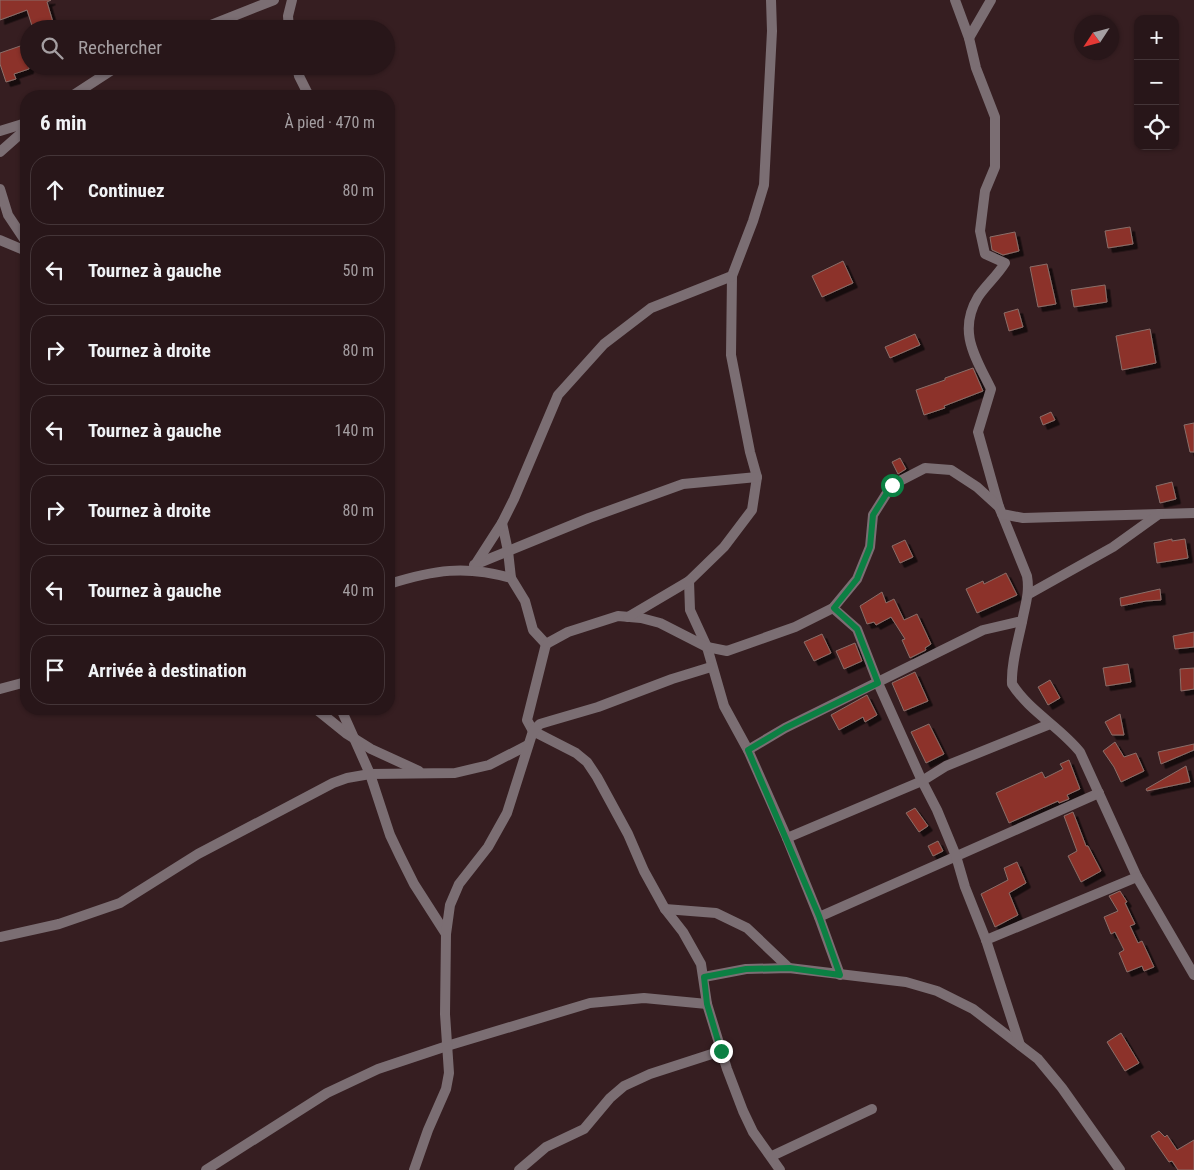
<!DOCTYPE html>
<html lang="fr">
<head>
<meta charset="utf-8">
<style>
	body { margin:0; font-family:"Roboto Condensed",sans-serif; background:#342326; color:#f1f3f6 }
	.controls { position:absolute; right:15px; top:15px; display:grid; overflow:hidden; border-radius:10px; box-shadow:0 1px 4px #0004 }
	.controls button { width:45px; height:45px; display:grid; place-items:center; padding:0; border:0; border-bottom:1px solid #443538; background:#281619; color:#f1f3f6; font:25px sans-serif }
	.compass { position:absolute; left:1074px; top:15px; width:45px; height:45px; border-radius:50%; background:#281619; box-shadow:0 1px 4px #0004; rotate:234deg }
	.stop { position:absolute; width:15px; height:15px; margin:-11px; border:4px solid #0b8043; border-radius:50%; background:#fff }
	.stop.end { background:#0b8043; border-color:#fff; box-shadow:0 1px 5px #0008 }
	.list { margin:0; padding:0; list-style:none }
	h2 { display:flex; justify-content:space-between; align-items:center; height:65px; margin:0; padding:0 20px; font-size:21px }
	h2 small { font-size:16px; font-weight:400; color:#a59fa2 }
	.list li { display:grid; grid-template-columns:32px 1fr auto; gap:15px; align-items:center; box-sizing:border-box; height:70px; margin:0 10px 10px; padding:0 10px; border:1px solid #443538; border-radius:20px }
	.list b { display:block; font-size:19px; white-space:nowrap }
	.list em { font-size:16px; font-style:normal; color:#a59fa2 }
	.icon { flex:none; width:28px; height:28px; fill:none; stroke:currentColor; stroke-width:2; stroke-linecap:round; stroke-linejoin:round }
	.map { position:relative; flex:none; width:1194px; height:1170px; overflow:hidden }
	.search { position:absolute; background:#281619; box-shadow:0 1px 4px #0004; left:20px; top:20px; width:375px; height:55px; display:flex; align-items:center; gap:12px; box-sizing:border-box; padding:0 18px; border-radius:28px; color:#a59fa2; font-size:19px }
	.panel { position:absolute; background:#281619; box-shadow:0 1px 4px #0004; left:20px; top:90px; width:375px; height:625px; border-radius:20px }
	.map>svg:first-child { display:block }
	.building { fill:#8c3329; stroke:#8a6e69; filter:url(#shadow) }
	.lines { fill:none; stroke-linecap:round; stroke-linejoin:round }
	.street { stroke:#7b6e73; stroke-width:10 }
	.route { stroke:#0b8043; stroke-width:6 }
</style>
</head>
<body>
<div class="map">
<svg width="1194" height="1170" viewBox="0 0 1194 1170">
	<defs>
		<filter id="shadow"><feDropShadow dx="4.5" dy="4.5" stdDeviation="0" flood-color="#0009"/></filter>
	</defs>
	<rect width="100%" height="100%" fill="#361e21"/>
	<g class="building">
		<path d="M0 0H51L47 2 55 29H33L27 10 0 20Z"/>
		<path d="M29 43V69L14 74 16 79 6 82 0 64V53Z"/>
		<path d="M1130 227 1133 244 1108 248 1105 231Z"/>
		<path d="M1015 232 1019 251 1003 255 992 250 990 237Z"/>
		<path d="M843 261 853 283 822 297 812 276Z"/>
		<path d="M1047 264 1056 304 1038 307 1030 267Z"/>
		<path d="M1105 285 1107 302 1074 307 1071 290Z"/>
		<path d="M1018 309 1023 327 1009 331 1004 313Z"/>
		<path d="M1150 329 1156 363 1122 370 1116 336Z"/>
		<path d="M915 334 920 345 890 358 885 347Z"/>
		<path d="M973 368 983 391 944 406 945 408 924 415 916 390 945 380V378Z"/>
		<path d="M1051 412 1055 420 1043 425 1040 417Z"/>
		<path d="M1194 423V452H1190L1184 425Z"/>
		<path d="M900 458 906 469 898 474 892 462Z"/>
		<path d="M1172 482 1176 499 1160 503 1156 486Z"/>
		<path d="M1172 539V541L1185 539 1188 558 1157 563 1154 543Z"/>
		<path d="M905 540 913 557 900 563 892 546Z"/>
		<path d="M1006 573 1017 595 977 613 966 589 983 581 984 584Z"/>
		<path d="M1160 589 1161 600 1146 601 1121 606 1120 598Z"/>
		<path d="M882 592 886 603 894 599 904 620 917 614 931 644 925 648 926 650 910 658 902 640 905 639 891 617 876 625 874 622 867 624 860 606Z"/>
		<path d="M1194 632V647L1175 649 1173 636Z"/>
		<path d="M822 634 831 653 814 661 804 642Z"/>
		<path d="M855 643 862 661 844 669 836 651Z"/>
		<path d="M1128 664 1131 682 1106 686 1103 668Z"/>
		<path d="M1194 668V689L1181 691 1180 669Z"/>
		<path d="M915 672 928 701 904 711 892 683Z"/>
		<path d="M1050 680 1060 698 1048 705 1038 687Z"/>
		<path d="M867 695 877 715 865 722 863 717 839 730 831 715Z"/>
		<path d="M1120 714 1124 735H1112L1105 722Z"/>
		<path d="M929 724 944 754 926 763 911 732Z"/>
		<path d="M1115 742 1124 757 1136 753 1144 771 1121 782 1114 767 1103 751Z"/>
		<path d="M1194 744V750L1161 764 1158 752Z"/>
		<path d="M1069 760 1080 789 1067 795 1069 799 1059 803 1058 801 1009 823 996 793 1042 772 1045 778 1063 769 1060 764Z"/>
		<path d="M1186 766 1190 782 1147 791 1146 789Z"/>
		<path d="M915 808 928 826 919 832 906 813Z"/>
		<path d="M1073 812 1086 846H1088L1101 871 1081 882 1068 856 1077 851 1064 816Z"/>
		<path d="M938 841 943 851 933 856 928 846Z"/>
		<path d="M1017 862 1026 883 1009 893 1018 915 995 927 981 894 1008 880 1004 868Z"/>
		<path d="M1120 891 1127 902 1125 903 1135 924 1130 926 1138 943 1142 941 1154 967 1144 971 1142 966 1127 972 1119 953 1124 950 1115 932 1111 934 1104 917 1118 911 1109 896Z"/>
		<path d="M1121 1033 1139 1063 1125 1071 1107 1042Z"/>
		<path d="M1159 1131 1165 1137 1167 1135 1177 1150 1194 1140V1170H1178L1172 1161 1169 1162 1151 1136Z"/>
	</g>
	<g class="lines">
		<g class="street">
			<path d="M771 0 772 31 764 185 753 221 732 276 731 355 750 452 757 477 752 510 724 547 689 581 690 610 707 647 724 706 748 750 787 838 819 917 840 975"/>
			<path d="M955 0 969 38 976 68 995 117V167L985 191 980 231 985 254 1005 263C997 276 986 285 978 297 957 332 976 358 991 389L978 432 999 507"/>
			<path d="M201 29 274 0"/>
			<path d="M289 29 288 16 292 0"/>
			<path d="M969 38 991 0"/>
			<path d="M297 66 299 76 309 96"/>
			<path d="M72 96 118 66"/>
			<path d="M0 131 26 123"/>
			<path d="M0 152 26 129"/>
			<path d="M0 189 8 215 26 242"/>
			<path d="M0 240 26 251"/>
			<path d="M1002 514 1027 576C1030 593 1025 605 1022 622 1018 641 1011 664 1012 684 1029 711 1060 727 1080 752L1137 877 1194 975"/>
			<path d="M502 523 508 551 511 578"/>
			<path d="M474 565 589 518 683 484 757 477"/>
			<path d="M475 565 502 523 514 499 558 395 604 344 651 308 732 276"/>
			<path d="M389 584C434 570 465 565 511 578L525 601 533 630 546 644 568 632 618 616 641 618 660 623 707 647 727 651 795 627 833 608 857 579 870 547 873 515 892 485 925 468 951 470 977 487 999 507 1002 514 1023 518 1194 513"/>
			<path d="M1029 594 1113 547 1159 514"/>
			<path d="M628 617 689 581"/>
			<path d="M546 644 527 720 533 731 576 753 587 762 597 777 628 834 644 871 665 909 683 932 701 964 707 1004 727 1069 743 1111 753 1132 780 1170"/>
			<path d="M0 689 26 682"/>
			<path d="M316 709 347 734 371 749 419 771"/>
			<path d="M341 709 370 774 390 835 400 856 414 884 446 934"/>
			<path d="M748 750 785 728 983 630 1022 621"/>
			<path d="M787 838 922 781 878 683 857 629 833 608"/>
			<path d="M665 909 716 913 747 928 789 968"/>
			<path d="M819 917 1099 793"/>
			<path d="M0 937 59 924 120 903 198 854 333 783 347 778 370 774 455 773 489 765 528 745"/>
			<path d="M986 940 1137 877"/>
			<path d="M704 977 746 969 789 968 906 982 937 991 973 1009 1038 1059 1062 1088 1120 1170"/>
			<path d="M1020 1045 986 940 965 887 956 856 937 810 922 781 946 766 1050 724"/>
			<path d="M772 1156 872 1109"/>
			<path d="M206 1170 327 1093 378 1069 447 1046 590 1003 644 998 707 1004"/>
			<path d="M414 1170 428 1130 446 1089 449 1073 445 1014 446 934 450 905 459 884 488 847 507 813 533 731 540 724 550 721 598 707 672 679 711 667"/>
			<path d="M519 1170 546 1147 584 1129 610 1098 624 1086 650 1074 721 1051"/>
		</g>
	</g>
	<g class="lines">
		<path class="route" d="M721 1051 707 1004 704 977 746 969 790 968 840 975 819 916 748 750 785 728 878 683 857 629 834 608 857 579 870 547 873 515 892 485"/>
	</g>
</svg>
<div class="controls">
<button>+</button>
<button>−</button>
<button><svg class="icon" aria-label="locate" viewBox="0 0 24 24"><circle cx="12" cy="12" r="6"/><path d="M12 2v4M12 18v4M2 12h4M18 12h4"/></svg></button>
</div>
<svg class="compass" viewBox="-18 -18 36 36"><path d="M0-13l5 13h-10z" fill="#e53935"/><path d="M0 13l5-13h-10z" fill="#a59fa2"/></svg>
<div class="stop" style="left:892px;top:485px"></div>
<div class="stop end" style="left:721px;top:1051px"></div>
<div class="search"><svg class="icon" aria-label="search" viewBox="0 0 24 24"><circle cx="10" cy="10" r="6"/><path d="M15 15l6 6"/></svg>Rechercher</div>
<section class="panel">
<h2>6 min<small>À pied · 470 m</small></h2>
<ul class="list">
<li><svg class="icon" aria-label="ahead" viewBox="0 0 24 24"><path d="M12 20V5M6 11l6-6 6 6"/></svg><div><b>Continuez</b></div><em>80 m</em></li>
<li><svg class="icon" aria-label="left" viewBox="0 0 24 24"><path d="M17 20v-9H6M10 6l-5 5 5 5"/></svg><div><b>Tournez à gauche</b></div><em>50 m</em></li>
<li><svg class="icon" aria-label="right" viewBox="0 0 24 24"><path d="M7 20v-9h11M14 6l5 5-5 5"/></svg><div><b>Tournez à droite</b></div><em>80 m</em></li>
<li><svg class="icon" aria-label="left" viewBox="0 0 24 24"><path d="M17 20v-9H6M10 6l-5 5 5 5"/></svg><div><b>Tournez à gauche</b></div><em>140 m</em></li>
<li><svg class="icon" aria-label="right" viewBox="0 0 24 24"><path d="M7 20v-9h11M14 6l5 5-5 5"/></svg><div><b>Tournez à droite</b></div><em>80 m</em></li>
<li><svg class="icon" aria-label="left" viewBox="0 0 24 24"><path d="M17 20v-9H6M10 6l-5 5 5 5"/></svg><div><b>Tournez à gauche</b></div><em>40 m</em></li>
<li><svg class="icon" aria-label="arrive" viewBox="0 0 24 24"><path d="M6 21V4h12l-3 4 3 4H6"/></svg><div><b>Arrivée à destination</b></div></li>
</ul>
</section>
</div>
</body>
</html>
